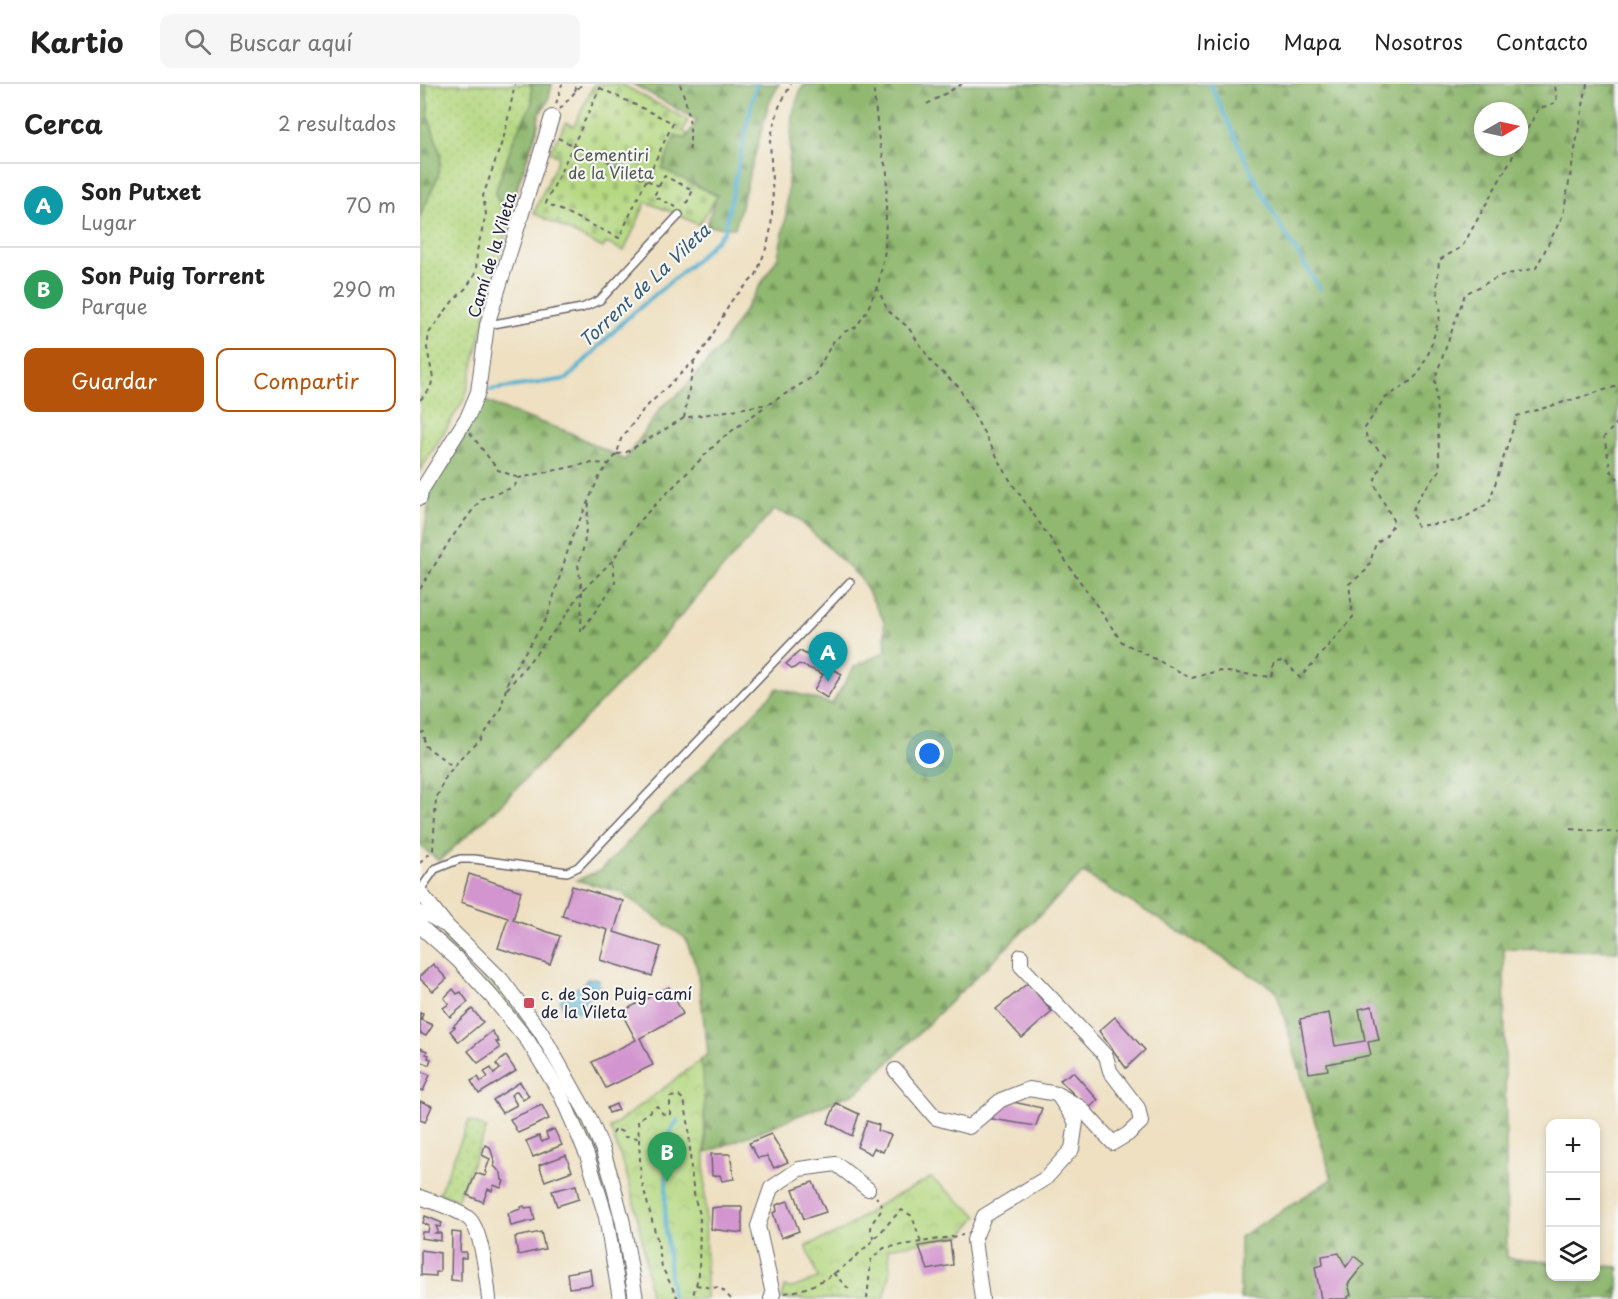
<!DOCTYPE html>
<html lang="es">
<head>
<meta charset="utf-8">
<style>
	body { margin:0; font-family:"Playpen Sans",sans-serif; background:#f6f6f6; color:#222 }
	.controls { position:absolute; right:18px; bottom:18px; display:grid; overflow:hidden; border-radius:12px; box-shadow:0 3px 9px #0003 }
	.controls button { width:54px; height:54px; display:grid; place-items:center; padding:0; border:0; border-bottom:2px solid #e0e0e0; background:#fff; color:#222; font:30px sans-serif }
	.compass { position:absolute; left:1054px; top:18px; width:54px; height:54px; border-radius:50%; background:#fff; box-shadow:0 3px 9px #0003; rotate:81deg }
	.you { position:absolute; left:510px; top:670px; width:21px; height:21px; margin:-15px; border:4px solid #fff; border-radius:50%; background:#1a73e8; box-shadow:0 0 0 9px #1a73e833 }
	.badge { display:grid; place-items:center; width:39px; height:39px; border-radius:50%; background:#b45309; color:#fff; font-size:20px; font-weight:700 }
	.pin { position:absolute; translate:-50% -50px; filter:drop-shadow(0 2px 3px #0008) }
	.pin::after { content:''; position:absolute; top:32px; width:21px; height:18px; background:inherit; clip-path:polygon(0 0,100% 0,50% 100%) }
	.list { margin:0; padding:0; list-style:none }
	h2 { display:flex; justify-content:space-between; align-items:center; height:78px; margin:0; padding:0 24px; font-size:26px }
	h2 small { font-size:20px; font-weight:400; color:#767676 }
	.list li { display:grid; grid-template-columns:39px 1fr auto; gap:18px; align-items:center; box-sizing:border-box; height:84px; padding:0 24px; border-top:2px solid #e0e0e0 }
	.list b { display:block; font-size:22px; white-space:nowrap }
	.list p { margin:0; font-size:20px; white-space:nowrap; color:#767676 }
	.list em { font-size:20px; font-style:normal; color:#767676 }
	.actions { display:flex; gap:12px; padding:18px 24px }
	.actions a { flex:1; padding:14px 0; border:2px solid #b45309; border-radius:12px; text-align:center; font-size:21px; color:#b45309 }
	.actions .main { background:#b45309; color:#fff }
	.icon { flex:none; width:33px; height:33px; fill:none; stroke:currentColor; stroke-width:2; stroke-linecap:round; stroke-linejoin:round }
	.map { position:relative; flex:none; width:1198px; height:1215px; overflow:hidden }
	header { display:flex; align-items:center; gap:36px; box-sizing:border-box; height:84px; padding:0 30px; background:#fff; border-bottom:2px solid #e0e0e0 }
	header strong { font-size:28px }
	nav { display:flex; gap:33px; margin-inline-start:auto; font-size:21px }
	.search { width:420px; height:54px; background:#f6f6f6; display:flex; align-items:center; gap:15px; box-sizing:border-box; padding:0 21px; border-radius:12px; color:#767676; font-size:22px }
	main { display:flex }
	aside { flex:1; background:#fff }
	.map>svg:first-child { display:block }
	.grass { fill:url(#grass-dots); stroke:#6c7d5e; stroke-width:1.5 }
	.forest { fill:url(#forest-firs); stroke:#596d55; stroke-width:1.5; fill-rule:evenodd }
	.cemetery { fill:url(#cemetery-stones); stroke:#6c7d5e; stroke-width:1.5 }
	.park { fill:url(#park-crowns); stroke:#6c7d5e; stroke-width:1.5 }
	.garden { fill:url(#garden-furrows); stroke:#6c7d5e; stroke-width:1.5 }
	.water { fill:#53b0d1; stroke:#3a6986; stroke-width:1.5 }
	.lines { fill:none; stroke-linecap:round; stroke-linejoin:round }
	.stream { stroke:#53b0d1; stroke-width:4 }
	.building { fill:#d395cf }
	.lane-casing { stroke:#69646a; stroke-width:10 }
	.street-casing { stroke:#69646a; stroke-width:16 }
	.path { stroke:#69646a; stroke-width:2; stroke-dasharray:4.5 4.5; stroke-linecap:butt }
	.lane { stroke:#fff; stroke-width:7 }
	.street { stroke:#fff; stroke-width:14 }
	.poi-dot { fill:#d1495b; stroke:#f6f6f2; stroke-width:2 }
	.labels { text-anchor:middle; stroke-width:4.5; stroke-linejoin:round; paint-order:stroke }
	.park-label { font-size:16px; fill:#4e5950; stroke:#f6f6f2 }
	.street-label { font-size:16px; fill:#22223b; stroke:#f6f6f2 }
	.poi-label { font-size:16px; fill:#22223b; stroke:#f6f6f2; text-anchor:start }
	.water-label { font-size:18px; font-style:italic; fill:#365b77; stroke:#f6f6f2 }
</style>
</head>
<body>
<header>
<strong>Kartio</strong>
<div class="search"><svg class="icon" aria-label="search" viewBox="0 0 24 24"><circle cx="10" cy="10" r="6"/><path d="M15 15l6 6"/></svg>Buscar aquí</div>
<nav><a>Inicio</a><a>Mapa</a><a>Nosotros</a><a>Contacto</a></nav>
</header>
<main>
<aside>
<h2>Cerca<small>2 resultados</small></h2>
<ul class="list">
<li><span class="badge" style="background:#0f9aa8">A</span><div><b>Son Putxet</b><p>Lugar</p></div><em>70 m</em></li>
<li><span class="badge" style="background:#2e9e5b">B</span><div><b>Son Puig Torrent</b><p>Parque</p></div><em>290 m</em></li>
</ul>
<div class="actions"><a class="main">Guardar</a><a>Compartir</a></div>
</aside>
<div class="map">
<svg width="1198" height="1215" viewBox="0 0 1198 1215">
	<defs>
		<pattern id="grass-dots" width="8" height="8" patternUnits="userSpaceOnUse" patternTransform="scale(1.5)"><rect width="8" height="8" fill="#b5d881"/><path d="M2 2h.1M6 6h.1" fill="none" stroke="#9bb970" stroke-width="1.8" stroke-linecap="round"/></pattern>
		<pattern id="forest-firs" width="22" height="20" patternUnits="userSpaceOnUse" patternTransform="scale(1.5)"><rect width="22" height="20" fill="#90b86f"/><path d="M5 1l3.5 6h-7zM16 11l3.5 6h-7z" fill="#75955c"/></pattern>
		<pattern id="cemetery-stones" width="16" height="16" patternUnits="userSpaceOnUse" patternTransform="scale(1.5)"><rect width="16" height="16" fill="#b5d881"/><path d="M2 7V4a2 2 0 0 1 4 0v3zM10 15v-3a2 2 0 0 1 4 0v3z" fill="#9bb970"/></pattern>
		<pattern id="park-crowns" width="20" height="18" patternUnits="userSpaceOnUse" patternTransform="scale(1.5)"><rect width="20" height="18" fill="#b5d881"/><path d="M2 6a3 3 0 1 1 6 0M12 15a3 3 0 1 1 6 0" fill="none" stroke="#9bb970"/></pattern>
		<pattern id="garden-furrows" width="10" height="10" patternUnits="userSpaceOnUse" patternTransform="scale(1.5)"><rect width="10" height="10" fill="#b5d881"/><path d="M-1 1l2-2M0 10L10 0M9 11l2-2" fill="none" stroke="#9bb970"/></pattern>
	</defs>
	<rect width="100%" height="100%" fill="#f6f6f2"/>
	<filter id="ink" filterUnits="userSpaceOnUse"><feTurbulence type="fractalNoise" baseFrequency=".0167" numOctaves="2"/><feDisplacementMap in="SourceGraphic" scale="12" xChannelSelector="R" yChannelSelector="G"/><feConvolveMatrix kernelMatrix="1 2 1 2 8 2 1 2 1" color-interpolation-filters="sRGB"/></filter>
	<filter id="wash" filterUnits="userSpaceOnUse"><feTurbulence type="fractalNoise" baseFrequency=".008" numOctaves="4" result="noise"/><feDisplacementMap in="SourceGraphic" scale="24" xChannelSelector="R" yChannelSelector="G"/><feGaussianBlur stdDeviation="1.35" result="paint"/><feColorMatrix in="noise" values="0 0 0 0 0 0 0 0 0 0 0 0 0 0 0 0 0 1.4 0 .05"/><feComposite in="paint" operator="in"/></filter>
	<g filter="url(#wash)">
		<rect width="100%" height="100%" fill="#eee0c1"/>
		<g class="grass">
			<path d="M0 0H132L128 17 119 30 117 46 99 97 45 314 0 387Z"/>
			<path d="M49 1037 67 1044 37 1116 19 1109Z"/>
		</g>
		<g class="forest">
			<path d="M0 0H6L9 34 21 72 18 92 0 133Z"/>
			<path d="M111 0H132L128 17 119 30 117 46 99 97 88 140 75 109 95 52 112 19Z"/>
			<path d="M213 0H359L349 19 315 144 286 142 297 111 242 86 255 50 266 55 277 36Z"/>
			<path d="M385 0H1198V867L1084 865 1087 1174 1130 1178V1192H1176V1181L1198 1183V1215H820V1153L912 1095 856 906 663 789 439 1007 286 1069 283 988 280 977 288 969 277 884 265 854 200 808 157 796 181 786 358 604 412 620 434 583 466 567 464 537 441 495 377 434 354 426 222 576 79 722 19 777 0 762V475L11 406 32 367 64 316 90 328 149 348 205 376 242 322 259 310 304 259 358 173 366 134 372 32 380 7ZM1063 27H1099V63H1063Z"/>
		</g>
		<path class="cemetery" d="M174 0H201L268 36 263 47 267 50 266 55 255 51 242 85 297 112 279 141 259 131 226 118 204 167 186 159 183 164 114 129 139 73 130 68 146 39 154 42Z"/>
		<g class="park">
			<path d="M280 977 283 988C286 1064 285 1139 286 1215H230C227 1176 217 1125 206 1088 201 1073 195 1059 190 1044Z"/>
			<path d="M511 1094 558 1132 542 1151 468 1164 471 1186 464 1215H362L364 1203 373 1204 398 1194 386 1162 420 1148 462 1119Z"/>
		</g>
		<path class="garden" d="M26 851C98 916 159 1000 186 1094 197 1133 203 1174 210 1215H205L195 1146 189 1120 102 941 79 911 23 855Z"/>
		<path class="water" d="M175 894 179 896 180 905 164 918 162 925 158 928 146 927 140 918C145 901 158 910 167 895Z"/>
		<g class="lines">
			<g class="stream">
				<path d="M790 0 835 95 861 143 900 205"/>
				<path d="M62 307 147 295 204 237 275 177 304 148 336 0"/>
				<path d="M252 1215 245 1135 248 1052 258 1036"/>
			</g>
		</g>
		<g id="blocks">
			<g class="building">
				<path d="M380 567 422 590 407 614 394 606 403 590 379 580 373 585 366 580Z"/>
				<path d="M49 790 101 807 93 836 140 852 130 880 78 864 88 834 41 818Z"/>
				<path d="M152 802 203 817 194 848 241 863 232 892 180 876 188 846 142 832Z"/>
				<path d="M13 880 27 895 13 907 0 895V892Z"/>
				<path d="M608 899 632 928 602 954 576 925Z"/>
				<path d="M249 903 263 930 220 954 233 981 186 1004 172 978 216 956 201 928Z"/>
				<path d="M33 905 37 910 41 908 48 918 30 933 23 924 29 920 24 914Z"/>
				<path d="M952 922 959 956 948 958 951 971 907 980 908 986 889 989 880 935 909 929 915 962 945 957 939 925Z"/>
				<path d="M52 925 63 938 39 958 30 947 35 943 33 942Z"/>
				<path d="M0 929 3 930 1 936 13 941 6 952 0 949Z"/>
				<path d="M695 933 725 966 706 984 679 947Z"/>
				<path d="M72 947 79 958H76L80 964 58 979 48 967Z"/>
				<path d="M0 964 7 967 6 970 9 971 8 974 11 975 9 981 0 977Z"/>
				<path d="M86 972 96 987 59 1010 51 997 58 993 61 998 68 993 64 988 71 984 74 990 80 985 76 980Z"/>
				<path d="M0 987 10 991 3 1007 0 1006Z"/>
				<path d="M653 988 678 1016 668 1025 640 996Z"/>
				<path d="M100 998 109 1012 103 1016 97 1007 91 1011 97 1021 82 1029 73 1016Z"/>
				<path d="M0 1017 12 1022 5 1038 0 1036Z"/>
				<path d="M588 1017 622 1024 616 1042 572 1035 578 1023Z"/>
				<path d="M416 1019 439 1030 432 1052 408 1039Z"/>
				<path d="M196 1020 198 1026 189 1029 187 1024Z"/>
				<path d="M122 1021 129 1035 98 1049 90 1035Z"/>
				<path d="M447 1037 459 1041 458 1047 471 1051 463 1068 454 1064 451 1070 437 1063Z"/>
				<path d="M134 1045 142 1061 113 1073 106 1057 119 1052 122 1058 128 1055 126 1049Z"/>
				<path d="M351 1050 368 1078 354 1084 347 1072 338 1074 329 1059Z"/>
				<path d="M65 1061 70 1063 75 1079 74 1082 81 1089 82 1096 84 1097 81 1104 74 1101 72 1107 68 1105 63 1118 47 1111 56 1089 65 1092 67 1089 65 1088 70 1075 62 1071Z"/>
				<path d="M291 1070H310L314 1095 302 1097 300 1091 292 1092Z"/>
				<path d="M146 1071 152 1087 125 1097 119 1081Z"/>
				<path d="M393 1098 406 1128 384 1135 373 1105Z"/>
				<path d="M156 1101 159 1115 137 1122 132 1107Z"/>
				<path d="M368 1117 379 1147 361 1154 353 1129 357 1127 356 1121Z"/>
				<path d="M104 1122 105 1124 112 1123 115 1136 91 1142 88 1129 101 1125V1123Z"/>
				<path d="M298 1123H322V1149L291 1145 292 1124Z"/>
				<path d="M5 1132 22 1139 20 1143 16 1142 18 1147 15 1149H21V1157L1 1154 2 1148H8L9 1142 3 1139Z"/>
				<path d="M32 1148 41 1149 40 1168H46V1174H41V1197L31 1196Z"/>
				<path d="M121 1148 125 1165 98 1171 95 1153Z"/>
				<path d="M530 1157 533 1181 508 1186 499 1162Z"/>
				<path d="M1 1166 20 1169V1188H16V1192L1 1191Z"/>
				<path d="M919 1169 926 1183 934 1172 944 1180 928 1200 931 1211 928 1213V1215H901L895 1183 903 1181 902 1172Z"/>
				<path d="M170 1185 172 1201 149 1204 147 1189Z"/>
			</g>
		</g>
	</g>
	<g filter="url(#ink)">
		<use href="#blocks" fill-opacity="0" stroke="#69646a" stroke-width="1.5"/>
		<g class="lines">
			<g class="lane-casing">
				<g id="lane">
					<path d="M68 241 162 224 180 216 259 131"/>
					<path d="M0 806 15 785 40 775H54L147 788 158 783 430 498"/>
				</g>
			</g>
			<g class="street-casing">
				<g id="street">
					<path d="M0 414 1 407 48 332 58 308 67 241 132 33"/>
					<path d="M0 808 27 842 81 895 121 948 170 1035 182 1064 192 1096 203 1139 216 1215"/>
					<path d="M0 829 10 832 23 840"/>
					<path d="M0 842 38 876 72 913 108 957 140 1009 167 1071 186 1133 200 1215"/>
					<path d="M601 872V882L686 972 690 987 718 1024 721 1038 708 1050 693 1059 660 1023 641 1012"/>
					<path d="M475 986 516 1034 549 1043 581 1016 609 1005 637 1010 656 1038 652 1065 626 1094 564 1132 554 1156 562 1215"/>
					<path d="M0 1113C15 1119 36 1124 48 1134 62 1144 67 1197 69 1215"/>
					<path d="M351 1215 353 1210 338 1142 351 1104 379 1085 416 1080 448 1105"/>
				</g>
			</g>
			<g class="path">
				<path d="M260 0C269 26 272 42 269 70"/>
				<path d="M1167 0 1143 131 1116 184 1080 192 1045 210 1015 294 1020 386 998 414 992 428 997 442 1039 437 1069 419 1097 332 1198 302"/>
				<path d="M180 4 253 39 199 154 126 119Z"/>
				<path d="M155 7 157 0"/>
				<path d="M136 20 142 0"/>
				<path d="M507 20 542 0"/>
				<path d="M140 25 162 0"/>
				<path d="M138 54 239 102 234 112 256 123"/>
				<path d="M1099 61 1118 25 1137 18 1135 0"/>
				<path d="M239 102 244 92 273 106 265 123"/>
				<path d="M457 203 468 227 488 243 513 280 538 302 591 398 702 558 772 594 797 587 851 593 854 578 865 577 880 594 933 533 929 500 948 485 956 459 965 453 974 439C968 423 960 415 954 398L965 371 947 356 945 344 964 315 991 297 999 289 1009 268 1021 229 1017 205 1019 176 1042 163 1098 63"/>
				<path d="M0 316 10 305 13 294 7 264 9 249 32 218 47 203 56 188 57 167 66 130 63 112 85 49 95 0"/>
				<path d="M264 334 274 278"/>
				<path d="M1198 338 1184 353 1191 387 1198 395"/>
				<path d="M50 349 78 386 99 394"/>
				<path d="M197 370 205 369 264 334 349 320 394 292 413 258 424 248 436 243 447 227 459 197 465 167 467 88 459 57 453 0"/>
				<path d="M169 419 164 462 158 481 162 507 161 548 195 499 193 478"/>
				<path d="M0 505 30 456 61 415 94 403 99 394 170 379 190 380"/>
				<path d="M87 605 140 540 162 507 193 476 220 436 301 355 347 321"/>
				<path d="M0 649 4 648V661L34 683"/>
				<path d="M1151 744 1198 748"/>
				<path d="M0 779 13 766 16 715 25 694 43 671 60 657 81 624 89 593 127 534 152 453 180 391 197 370 201 355 224 325 274 277 288 259 312 216 336 191 347 162 351 144 353 117 350 56 359 23 371 0"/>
				<path d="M192 1050 196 1045 202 1048 205 1053 218 1054"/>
				<path d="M454 1155C453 1154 451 1146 451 1145 452 1130 471 1128 456 1113"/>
				<path d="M413 1189 429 1205"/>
				<path d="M276 1201 292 1204 300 1203 311 1215"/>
				<path d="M365 1209C400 1205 432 1178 456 1153 465 1144 472 1134 482 1126L492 1132 501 1158 543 1151"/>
				<path d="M258 1215 242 1183 238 1159 221 1095 218 1036 237 1022 243 1030H250V1013L259 1012 264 1016 269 1043 271 1088 275 1116 280 1130 279 1190 272 1215"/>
				<path d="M447 1215 451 1176 464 1164 501 1158"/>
			</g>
			<use href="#lane" class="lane"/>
			<use href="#street" class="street"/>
		</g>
	</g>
	<rect class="poi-dot" x="103" y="913" width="12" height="12" rx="3"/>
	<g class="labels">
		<g class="park-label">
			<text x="191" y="77">Cementiri<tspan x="191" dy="18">de la Vileta</tspan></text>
		</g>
		<g class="street-label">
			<text transform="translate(72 171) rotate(-73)" y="6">Camí de la Vileta</text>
		</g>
		<g class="poi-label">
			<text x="121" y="916">c. de Son Puig-camí<tspan x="121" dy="18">de la Vileta</tspan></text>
		</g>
		<g class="water-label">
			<text transform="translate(225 202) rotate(-43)" y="6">Torrent de La Vileta</text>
		</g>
	</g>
</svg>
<div class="controls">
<button>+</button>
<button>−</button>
<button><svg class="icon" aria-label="layers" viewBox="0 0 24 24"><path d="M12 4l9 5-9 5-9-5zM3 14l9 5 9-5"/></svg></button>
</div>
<svg class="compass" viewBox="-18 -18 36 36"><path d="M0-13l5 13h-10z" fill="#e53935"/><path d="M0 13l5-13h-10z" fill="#767676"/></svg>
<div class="you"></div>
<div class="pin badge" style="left:408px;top:598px;background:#0f9aa8">A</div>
<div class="pin badge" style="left:247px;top:1098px;background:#2e9e5b">B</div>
</div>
</main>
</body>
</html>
